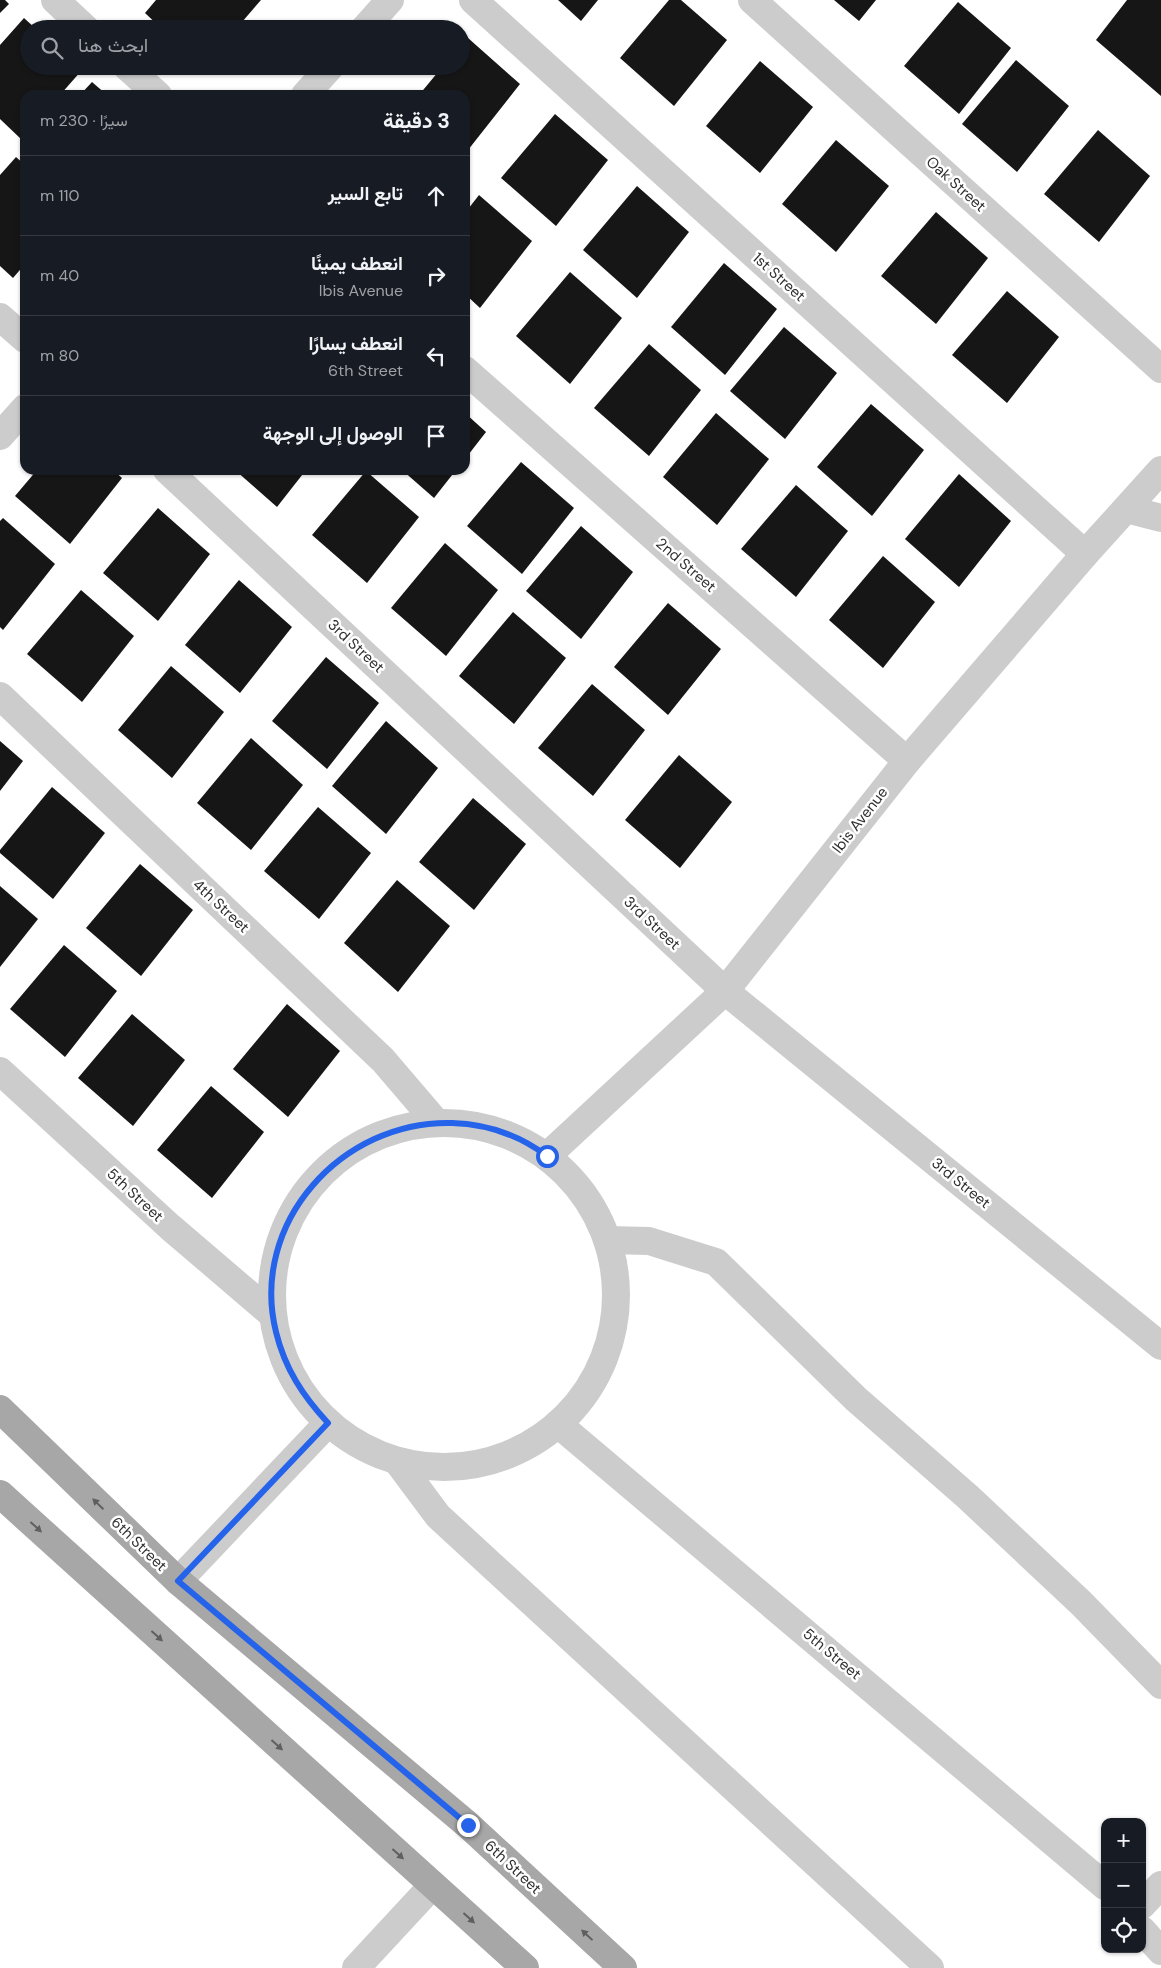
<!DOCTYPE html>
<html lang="ar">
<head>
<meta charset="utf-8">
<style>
	body { margin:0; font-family:"DM Sans",Vazirmatn,sans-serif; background:#242831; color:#f1f3f6; direction:rtl }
	.controls { position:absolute; right:15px; bottom:15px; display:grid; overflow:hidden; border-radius:10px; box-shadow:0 1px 4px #0004 }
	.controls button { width:45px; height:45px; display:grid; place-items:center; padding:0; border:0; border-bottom:1px solid #363941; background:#171b24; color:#f1f3f6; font:25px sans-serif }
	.stop { position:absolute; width:15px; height:15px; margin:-11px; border:4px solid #2563eb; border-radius:50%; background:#fff }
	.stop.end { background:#2563eb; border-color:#fff; box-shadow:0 1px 5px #0008 }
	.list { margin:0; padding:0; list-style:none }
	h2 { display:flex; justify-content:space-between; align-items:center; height:65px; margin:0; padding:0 20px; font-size:21px }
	h2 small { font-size:16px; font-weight:400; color:#9ea1a6 }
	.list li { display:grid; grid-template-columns:32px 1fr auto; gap:15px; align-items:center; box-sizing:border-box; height:80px; padding:0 20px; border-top:1px solid #363941 }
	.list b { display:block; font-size:19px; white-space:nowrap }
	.list p { margin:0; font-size:16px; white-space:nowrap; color:#9ea1a6 }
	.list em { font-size:16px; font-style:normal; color:#9ea1a6 }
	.icon { flex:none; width:28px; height:28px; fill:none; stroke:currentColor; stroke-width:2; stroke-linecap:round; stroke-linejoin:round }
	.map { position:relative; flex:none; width:1161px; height:1968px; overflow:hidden; direction:ltr }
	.search { position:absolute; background:#171b24; box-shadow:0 1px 4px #0004; left:20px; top:20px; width:450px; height:55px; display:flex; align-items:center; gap:12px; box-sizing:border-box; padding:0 18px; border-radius:28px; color:#9ea1a6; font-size:19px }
	.panel { position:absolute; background:#171b24; box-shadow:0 1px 4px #0004; left:20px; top:90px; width:450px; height:385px; border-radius:15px; direction:rtl }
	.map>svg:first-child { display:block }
	.building { fill:#161616 }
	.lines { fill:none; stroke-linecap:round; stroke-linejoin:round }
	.minor { stroke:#ccc; stroke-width:28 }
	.major { stroke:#a7a7a7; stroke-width:28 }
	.oneway { fill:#5f5f5f }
	.route { stroke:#2563eb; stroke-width:6 }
	.labels { text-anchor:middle; stroke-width:5; stroke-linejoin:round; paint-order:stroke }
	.street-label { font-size:15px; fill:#2f2f2f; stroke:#fff }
</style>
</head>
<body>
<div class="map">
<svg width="1161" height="1968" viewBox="0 0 1161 1968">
	<rect width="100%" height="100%" fill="#fff"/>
	<g class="building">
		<path d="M0 0H5L9 4 0 13Z"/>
		<path d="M156 0H261L236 29H162L145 13Z"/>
		<path d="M558 0H598L581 21Z"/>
		<path d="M669 0H681L727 40 674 106 620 58Z"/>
		<path d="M834 0H876L859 21Z"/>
		<path d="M1127 0H1161V96L1096 40Z"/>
		<path d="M958 2 1011 48 959 114 904 66Z"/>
		<path d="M24 18 36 29H29V66H78L82 70 60 95H25V135L21 139 0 119V45Z"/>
		<path d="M468 38 520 84 468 150 465 147V95H419L443 66H461V45Z"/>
		<path d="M1016 60 1069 106 1017 172 962 124Z"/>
		<path d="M760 61 813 107 760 173 706 126Z"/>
		<path d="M92 82 107 95H80Z"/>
		<path d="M555 114 608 160 556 226 501 178Z"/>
		<path d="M1098 130 1150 176 1099 242 1044 194Z"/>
		<path d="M836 140 889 186 836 252 782 204Z"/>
		<path d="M16 157 25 165V264L13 278 0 266V175Z"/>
		<path d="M637 186 689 232 637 298 583 250Z"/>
		<path d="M479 195 532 241 480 308 465 294V213Z"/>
		<path d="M936 212 988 258 936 324 881 276Z"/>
		<path d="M724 263 777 309 725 375 671 327Z"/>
		<path d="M570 272 622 318 570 384 516 336Z"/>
		<path d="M1007 291 1059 337 1007 403 952 355Z"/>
		<path d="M784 327 837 373 785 439 730 391Z"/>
		<path d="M649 344 701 390 649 456 594 408Z"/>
		<path d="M871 404 924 450 872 516 817 467Z"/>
		<path d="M465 413 486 432 465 459Z"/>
		<path d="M716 413 769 459 717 525 663 477Z"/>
		<path d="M521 462 574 508 522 574 467 526Z"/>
		<path d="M37 470H113L122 478 70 544 15 496Z"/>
		<path d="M235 470H306L277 507Z"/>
		<path d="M402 470H456L434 498Z"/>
		<path d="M366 471 419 517 367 583 312 535Z"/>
		<path d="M959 474 1011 521 959 587 905 539Z"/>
		<path d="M796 485 848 531 796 597 741 549Z"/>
		<path d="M158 508 210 554 158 621 103 573Z"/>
		<path d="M3 518 55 564 3 630 0 627V521Z"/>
		<path d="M581 526 633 572 581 639 526 591Z"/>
		<path d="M445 543 498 590 446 656 391 608Z"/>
		<path d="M883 556 935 602 883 668 829 620Z"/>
		<path d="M239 580 292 627 240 693 185 645Z"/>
		<path d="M81 590 134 636 82 702 27 654Z"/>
		<path d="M668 603 721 649 668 715 614 667Z"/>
		<path d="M513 612 566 658 514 724 459 676Z"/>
		<path d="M326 657 379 703 327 769 272 721Z"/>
		<path d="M171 666 224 712 172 778 118 730Z"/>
		<path d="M592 684 645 730 593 796 538 748Z"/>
		<path d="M386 721 438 768 386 834 332 786Z"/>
		<path d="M251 738 303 785 251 850 197 803Z"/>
		<path d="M0 741 23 761 0 791Z"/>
		<path d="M679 755 732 802 680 868 625 820Z"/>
		<path d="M52 787 105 833 53 899 0 853V850Z"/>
		<path d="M473 798 526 844 474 910 419 862Z"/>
		<path d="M318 807 371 853 319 919 264 871Z"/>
		<path d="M140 864 193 910 141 976 86 928Z"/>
		<path d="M397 880 450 926 398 992 344 943Z"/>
		<path d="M0 886 38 919 0 967Z"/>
		<path d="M64 945 117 991 65 1057 10 1009Z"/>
		<path d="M287 1004 340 1051 288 1117 233 1069Z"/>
		<path d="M132 1014 185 1060 133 1126 78 1078Z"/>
		<path d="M211 1086 264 1132 212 1198 157 1150Z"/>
	</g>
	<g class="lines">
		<g class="minor">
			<path d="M55 0 86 29"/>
			<path d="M473 0 1085 554"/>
			<path d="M752 0 1161 369"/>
			<path d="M364 29 390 0"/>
			<path d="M126 66 158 95"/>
			<path d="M305 95 331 66"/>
			<path d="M0 317 25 339"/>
			<path d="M465 370 907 761"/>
			<path d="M0 436 25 408"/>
			<path d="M167 470 725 991 1161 1346"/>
			<path d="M1126 509 1161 518"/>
			<path d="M0 696 383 1060 436 1122"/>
			<path d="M0 1071 170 1227 273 1315"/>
			<circle cx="444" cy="1295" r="172"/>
			<path d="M547 1156 725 991 907 761 1085 554 1161 470"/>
			<path d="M607 1240 649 1241 716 1262 856 1399 968 1497 1081 1603 1161 1685"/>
			<path d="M558 1424 1105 1886"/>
			<path d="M406 1463 397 1461 438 1516 930 1968"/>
			<path d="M178 1581 328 1423"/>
			<path d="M1142 1905 1161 1885"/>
			<path d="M1142 1930 1161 1951"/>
			<path d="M356 1968 433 1885"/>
		</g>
		<g class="major">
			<path d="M0 1409 178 1581 468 1825 623 1968"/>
			<path d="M0 1494 525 1968"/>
		</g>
	</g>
	<defs><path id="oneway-solid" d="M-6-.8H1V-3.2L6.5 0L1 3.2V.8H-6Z" transform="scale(1.25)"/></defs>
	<g class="oneway">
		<use href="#oneway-solid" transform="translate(98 1504) rotate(-136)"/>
		<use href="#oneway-solid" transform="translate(36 1527) rotate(42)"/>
		<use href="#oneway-solid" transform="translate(157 1636) rotate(42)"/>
		<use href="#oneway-solid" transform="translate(277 1745) rotate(42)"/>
		<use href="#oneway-solid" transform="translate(398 1854) rotate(42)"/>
		<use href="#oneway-solid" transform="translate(469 1918) rotate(42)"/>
		<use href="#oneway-solid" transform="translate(587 1935) rotate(-137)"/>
	</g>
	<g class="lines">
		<path class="route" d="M468 1825 178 1581 328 1423C303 1396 285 1369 276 1332 249 1223 342 1120 452 1123 486 1124 519 1135 547 1156"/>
	</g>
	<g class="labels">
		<g class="street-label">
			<text transform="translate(956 184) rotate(42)" y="5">Oak Street</text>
			<text transform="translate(779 277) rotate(42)" y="5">1st Street</text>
			<text transform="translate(686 565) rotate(41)" y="5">2nd Street</text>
			<text transform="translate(356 646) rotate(43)" y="5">3rd Street</text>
			<text transform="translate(860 820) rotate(-52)" y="5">Ibis Avenue</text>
			<text transform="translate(221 906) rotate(43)" y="5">4th Street</text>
			<text transform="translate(652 923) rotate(43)" y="5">3rd Street</text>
			<text transform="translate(961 1183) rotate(39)" y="5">3rd Street</text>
			<text transform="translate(135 1195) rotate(43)" y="5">5th Street</text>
			<text transform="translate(139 1544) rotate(44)" y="5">6th Street</text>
			<text transform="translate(832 1654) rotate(40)" y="5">5th Street</text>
			<text transform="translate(513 1867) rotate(43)" y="5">6th Street</text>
		</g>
	</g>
</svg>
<div class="controls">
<button>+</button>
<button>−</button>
<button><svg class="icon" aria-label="locate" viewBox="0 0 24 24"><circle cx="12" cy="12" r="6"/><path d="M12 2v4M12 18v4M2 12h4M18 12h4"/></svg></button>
</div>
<div class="stop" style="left:547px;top:1156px"></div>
<div class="stop end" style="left:468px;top:1825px"></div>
<div class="search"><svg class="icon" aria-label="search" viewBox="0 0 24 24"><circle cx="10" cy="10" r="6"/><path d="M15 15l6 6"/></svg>ابحث هنا</div>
<section class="panel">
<h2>3 دقيقة<small>سيرًا · 230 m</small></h2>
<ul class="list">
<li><svg class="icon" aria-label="ahead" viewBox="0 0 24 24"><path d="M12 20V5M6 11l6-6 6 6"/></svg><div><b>تابع السير</b></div><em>110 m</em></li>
<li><svg class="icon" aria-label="right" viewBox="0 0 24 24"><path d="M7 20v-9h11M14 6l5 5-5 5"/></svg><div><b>انعطف يمينًا</b><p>Ibis Avenue</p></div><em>40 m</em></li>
<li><svg class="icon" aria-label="left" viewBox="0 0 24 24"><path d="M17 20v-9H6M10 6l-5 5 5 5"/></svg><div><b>انعطف يسارًا</b><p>6th Street</p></div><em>80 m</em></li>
<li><svg class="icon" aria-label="arrive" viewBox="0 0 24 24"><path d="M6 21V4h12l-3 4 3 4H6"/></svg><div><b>الوصول إلى الوجهة</b></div></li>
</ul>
</section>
</div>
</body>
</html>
